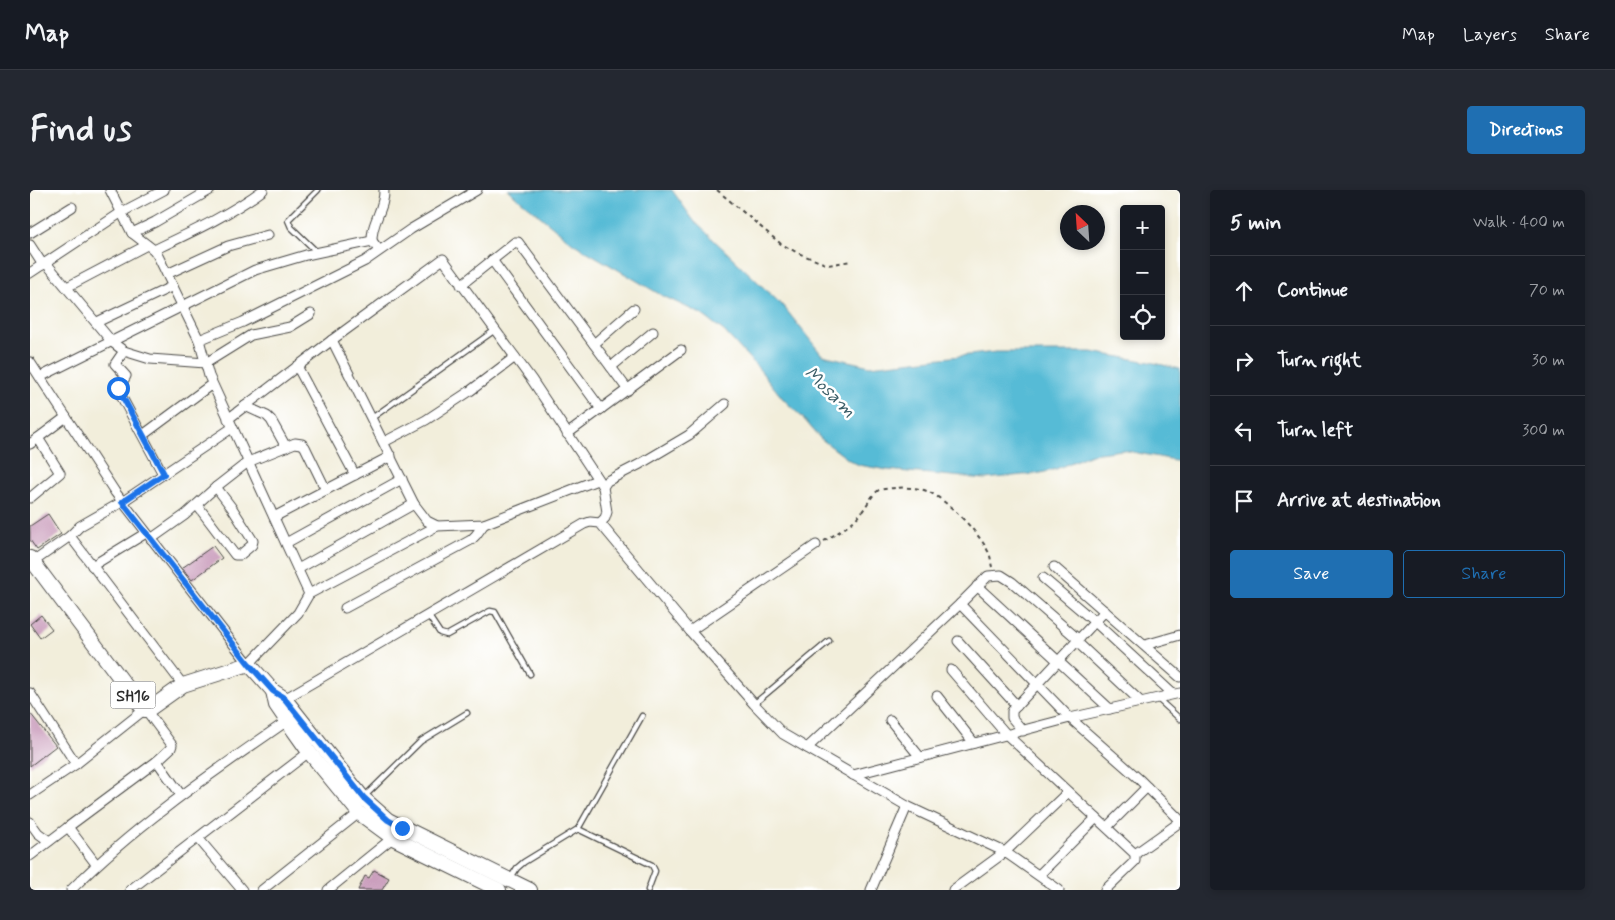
<!DOCTYPE html>
<html lang="en">
<head>
<meta charset="utf-8">
<style>
	body { margin:0; font-family:Mynerve,sans-serif; background:#242831; color:#f1f3f6 }
	.controls { position:absolute; right:15px; top:15px; display:grid; overflow:hidden; border-radius:5px; box-shadow:0 2px 8px #0003 }
	.controls button { width:45px; height:45px; display:grid; place-items:center; padding:0; border:0; border-bottom:1px solid #363941; background:#171b24; color:#f1f3f6; font:25px sans-serif }
	.compass { position:absolute; left:1030px; top:15px; width:45px; height:45px; border-radius:50%; background:#171b24; box-shadow:0 2px 8px #0003; rotate:335deg }
	.stop { position:absolute; width:15px; height:15px; margin:-11px; border:4px solid #1a73e8; border-radius:50%; background:#fff }
	.stop.end { background:#1a73e8; border-color:#fff; box-shadow:0 1px 5px #0008 }
	.list { margin:0; padding:0; list-style:none }
	h2 { display:flex; justify-content:space-between; align-items:center; height:65px; margin:0; padding:0 20px; font-size:21px }
	h2 small { font-size:16px; font-weight:400; color:#9ea1a6 }
	.list li { display:grid; grid-template-columns:32px 1fr auto; gap:15px; align-items:center; box-sizing:border-box; height:70px; padding:0 20px; border-top:1px solid #363941 }
	.list b { display:block; font-size:19px; white-space:nowrap }
	.list em { font-size:16px; font-style:normal; color:#9ea1a6 }
	.actions { display:flex; gap:10px; padding:15px 20px }
	.actions a { flex:1; padding:11px 0; border:1px solid #1f6fb2; border-radius:5px; text-align:center; font-size:18px; color:#1f6fb2 }
	.actions .main { background:#1f6fb2; color:#fff }
	.icon { flex:none; width:28px; height:28px; fill:none; stroke:currentColor; stroke-width:2; stroke-linecap:round; stroke-linejoin:round }
	.map { position:relative; flex:none; width:1150px; height:700px; overflow:hidden; border-radius:5px }
	header { display:flex; align-items:center; gap:30px; box-sizing:border-box; height:70px; padding:0 25px; background:#171b24; border-bottom:1px solid #363941 }
	header strong { font-size:24px }
	nav { display:flex; gap:28px; margin-inline-start:auto; font-size:18px }
	.intro { display:flex; align-items:center; justify-content:space-between; box-sizing:border-box; height:120px; padding:0 30px }
	h1 { margin:0; font-size:35px }
	.button { padding:12px 22px; border-radius:5px; background:#1f6fb2; color:#fff; font-size:18px; font-weight:700 }
	main { display:flex; gap:30px; padding:0 30px }
	aside { flex:1; background:#171b24; border-radius:5px; box-shadow:0 2px 8px #0003 }
	.map>svg:first-child { display:block }
	.water { fill:#57bbd6; stroke:#417380 }
	.building { fill:#cb9fbd }
	.lines { fill:none; stroke-linecap:round; stroke-linejoin:round }
	.lane-casing { stroke:#494845; stroke-width:7 }
	.street-casing { stroke:#494845; stroke-width:11 }
	.primary-casing { stroke:#494845; stroke-width:16 }
	.path { stroke:#494845; stroke-width:2; stroke-dasharray:4 4; stroke-linecap:butt }
	.lane { stroke:#fff; stroke-width:4.5 }
	.street { stroke:#fff; stroke-width:9 }
	.primary { stroke:#fff; stroke-width:14 }
	.route { stroke:#1a73e8; stroke-width:6 }
	.labels { text-anchor:middle; stroke-width:5; stroke-linejoin:round; paint-order:stroke }
	.shield { fill:#fff; stroke:#6b6b6b; stroke-width:1 }
	.shield-label { font-size:16px; font-weight:bold; fill:#2b2b2b }
	.water-label { font-size:19px; font-style:italic; fill:#3a5d67; stroke:#fff }
</style>
</head>
<body>
<header>
<strong>Map</strong>
<nav><a>Map</a><a>Layers</a><a>Share</a></nav>
</header>
<div class="intro"><h1>Find us</h1><a class="button">Directions</a></div>
<main>
<div class="map">
<svg width="1150" height="700" viewBox="0 0 1150 700">
	<rect width="100%" height="100%" fill="#fff"/>
	<filter id="ink" filterUnits="userSpaceOnUse"><feTurbulence type="fractalNoise" baseFrequency=".02" numOctaves="2"/><feDisplacementMap in="SourceGraphic" scale="10" xChannelSelector="R" yChannelSelector="G"/><feConvolveMatrix kernelMatrix="1 2 1 2 8 2 1 2 1" color-interpolation-filters="sRGB"/></filter>
	<filter id="wash" filterUnits="userSpaceOnUse"><feTurbulence type="fractalNoise" baseFrequency=".0096" numOctaves="4" result="noise"/><feDisplacementMap in="SourceGraphic" scale="20" xChannelSelector="R" yChannelSelector="G"/><feGaussianBlur stdDeviation="1.12" result="paint"/><feColorMatrix in="noise" values="0 0 0 0 0 0 0 0 0 0 0 0 0 0 0 0 0 1.4 0 .05"/><feComposite in="paint" operator="in"/></filter>
	<g filter="url(#wash)">
		<rect width="100%" height="100%" fill="#f2eedb"/>
		<path class="water" d="M478 0H642L664 31 754 117 792 165 840 176 966 162H1061L1120 172 1150 179V271L1092 260 1061 264 1026 279 1011 283 955 289 857 280 829 275 819 270 790 248 773 228 754 210 729 179 694 141 671 124 631 105 544 54Z"/>
		<g id="blocks">
			<g class="building">
				<path d="M18 324 31 344 7 360 0 350V336Z"/>
				<path d="M183 356 192 368 162 390 152 378Z"/>
				<path d="M11 425 22 439 10 448 0 434Z"/>
				<path d="M0 523 26 556 0 576Z"/>
				<path d="M344 680 359 688 352 700H328L335 686 339 688Z"/>
			</g>
		</g>
	</g>
	<g filter="url(#ink)">
		<use href="#blocks" fill-opacity="0" stroke="#494845" stroke-width="1"/>
		<g class="lines">
			<g class="lane-casing">
				<g id="lane">
					<path d="M287 62 261 37 258 30 288 0"/>
					<path d="M342 228 465 140"/>
					<path d="M398 425 410 443 417 445 460 421 465 422 500 484"/>
					<path d="M1128 509 1150 529"/>
					<path d="M724 514 799 451"/>
					<path d="M334 607 391 551 437 523"/>
					<path d="M548 639 622 675 625 681 618 700"/>
					<path d="M480 689 487 678 494 672 548 639 612 526"/>
				</g>
			</g>
			<g class="street-casing">
				<g id="street">
					<path d="M80 0 102 43 124 60 128 66 169 150 179 186 279 404"/>
					<path d="M0 43 42 17"/>
					<path d="M102 43 125 32 180 0"/>
					<path d="M342 51C341 32 355 19 354 0"/>
					<path d="M0 55 13 75"/>
					<path d="M124 60C162 42 199 25 233 0"/>
					<path d="M462 70 571 219"/>
					<path d="M16 73 82 152 94 161 120 169 176 173 221 145 260 137 281 124"/>
					<path d="M0 83 92 22 134 0"/>
					<path d="M137 84 198 56 238 45"/>
					<path d="M431 95 485 52H488L598 200"/>
					<path d="M37 97 117 55"/>
					<path d="M67 132 143 96"/>
					<path d="M169 150 213 132 335 71 381 39 447 0"/>
					<path d="M302 150 384 314 397 331 407 336 454 334 567 290"/>
					<path d="M564 154 604 119"/>
					<path d="M94 161 85 174 96 186 88 200 133 284"/>
					<path d="M0 172 85 302 219 474 268 423 279 404 407 336"/>
					<path d="M267 176 325 285"/>
					<path d="M581 177 623 142"/>
					<path d="M10 187 225 80 276 65 342 51 349 60"/>
					<path d="M215 216 237 226 241 230 256 257"/>
					<path d="M198 229 302 150 413 69 502 190 573 297"/>
					<path d="M537 244 651 160"/>
					<path d="M113 245 182 194"/>
					<path d="M354 252 396 230 440 201 485 167"/>
					<path d="M0 254 36 227"/>
					<path d="M0 308 30 283 8 248"/>
					<path d="M167 315 205 365H210L222 355 223 351 202 318 186 297"/>
					<path d="M244 327 361 266"/>
					<path d="M570 333 575 328 577 322 573 297 577 291 610 274 659 245 695 214"/>
					<path d="M40 346 50 336 92 312 202 238"/>
					<path d="M121 349 155 325 186 297 218 272 265 253 272 254 275 257 296 300"/>
					<path d="M256 353 372 289"/>
					<path d="M3 372 40 346 153 495"/>
					<path d="M62 376 116 343"/>
					<path d="M1024 377 1150 487"/>
					<path d="M268 379 384 314"/>
					<path d="M1013 388 1065 432 1143 504"/>
					<path d="M947 396 1080 519"/>
					<path d="M930 414 1040 528 1109 589 1150 630"/>
					<path d="M315 418 441 350 446 345 454 334"/>
					<path d="M660 441 786 355"/>
					<path d="M928 451 987 516"/>
					<path d="M1047 452 1111 512"/>
					<path d="M1115 455 1150 445"/>
					<path d="M921 480 976 544 1105 664V671L1075 700"/>
					<path d="M0 503 46 574"/>
					<path d="M907 506 944 553"/>
					<path d="M251 511 554 334 560 332 570 333 660 441 724 514 753 544 877 616 975 662 1029 700"/>
					<path d="M116 520 142 555 141 558 127 571 151 605"/>
					<path d="M860 530 890 567"/>
					<path d="M993 541 982 528V521L1075 421"/>
					<path d="M777 558 930 414 958 386 971 385 982 392 1049 450"/>
					<path d="M823 585 1040 528 1150 503"/>
					<path d="M0 605 46 574 114 520"/>
					<path d="M0 632 8 643 19 651"/>
					<path d="M1077 637 1117 597"/>
					<path d="M168 648 212 700"/>
					<path d="M1105 664 1150 632"/>
					<path d="M0 666 38 637"/>
					<path d="M66 674 38 637 127 571"/>
					<path d="M1009 685 1066 628"/>
					<path d="M41 700C105 635 182 583 257 531"/>
					<path d="M100 700 279 562"/>
					<path d="M232 700 329 623"/>
					<path d="M298 700 366 645"/>
					<path d="M841 700 877 616"/>
					<path d="M923 700 975 662 1038 602"/>
				</g>
			</g>
			<g class="primary-casing">
				<g id="primary">
					<path d="M0 368 114 520H118L153 495 219 474 243 501 254 508 333 608 358 630 500 700"/>
					<path d="M243 501 246 515 257 531 279 562 329 623 363 648 469 700"/>
				</g>
			</g>
			<g class="path">
				<path d="M687 0 751 54 768 63 798 75 821 71"/>
				<path d="M794 351C806 344 820 336 829 325 837 317 840 306 849 300 863 297 886 296 899 302 917 310 954 347 960 366 961 369 961 374 962 377"/>
			</g>
			<use href="#lane" class="lane"/>
			<use href="#street" class="street"/>
			<use href="#primary" class="primary"/>
		</g>
	</g>
	<g class="lines" filter="url(#ink)">
		<path class="route" d="M88 198 134 284 92 312 219 474 243 501 254 508 334 608 358 630 372 638"/>
	</g>
	<g class="labels">
		<rect class="shield" x="80.5" y="491.5" width="45" height="27" rx="4"/>
		<g class="shield-label">
			<text x="103" y="511">SH16</text>
		</g>
		<g class="water-label">
			<text transform="translate(801 201) rotate(44)" y="7">Mosam</text>
		</g>
	</g>
</svg>
<div class="controls">
<button>+</button>
<button>−</button>
<button><svg class="icon" aria-label="locate" viewBox="0 0 24 24"><circle cx="12" cy="12" r="6"/><path d="M12 2v4M12 18v4M2 12h4M18 12h4"/></svg></button>
</div>
<svg class="compass" viewBox="-18 -18 36 36"><path d="M0-13l5 13h-10z" fill="#e53935"/><path d="M0 13l5-13h-10z" fill="#9ea1a6"/></svg>
<div class="stop" style="left:88px;top:198px"></div>
<div class="stop end" style="left:372px;top:638px"></div>
</div>
<aside>
<h2>5 min<small>Walk · 400 m</small></h2>
<ul class="list">
<li><svg class="icon" aria-label="ahead" viewBox="0 0 24 24"><path d="M12 20V5M6 11l6-6 6 6"/></svg><div><b>Continue</b></div><em>70 m</em></li>
<li><svg class="icon" aria-label="right" viewBox="0 0 24 24"><path d="M7 20v-9h11M14 6l5 5-5 5"/></svg><div><b>Turn right</b></div><em>30 m</em></li>
<li><svg class="icon" aria-label="left" viewBox="0 0 24 24"><path d="M17 20v-9H6M10 6l-5 5 5 5"/></svg><div><b>Turn left</b></div><em>300 m</em></li>
<li><svg class="icon" aria-label="arrive" viewBox="0 0 24 24"><path d="M6 21V4h12l-3 4 3 4H6"/></svg><div><b>Arrive at destination</b></div></li>
</ul>
<div class="actions"><a class="main">Save</a><a>Share</a></div>
</aside>
</main>
</body>
</html>
